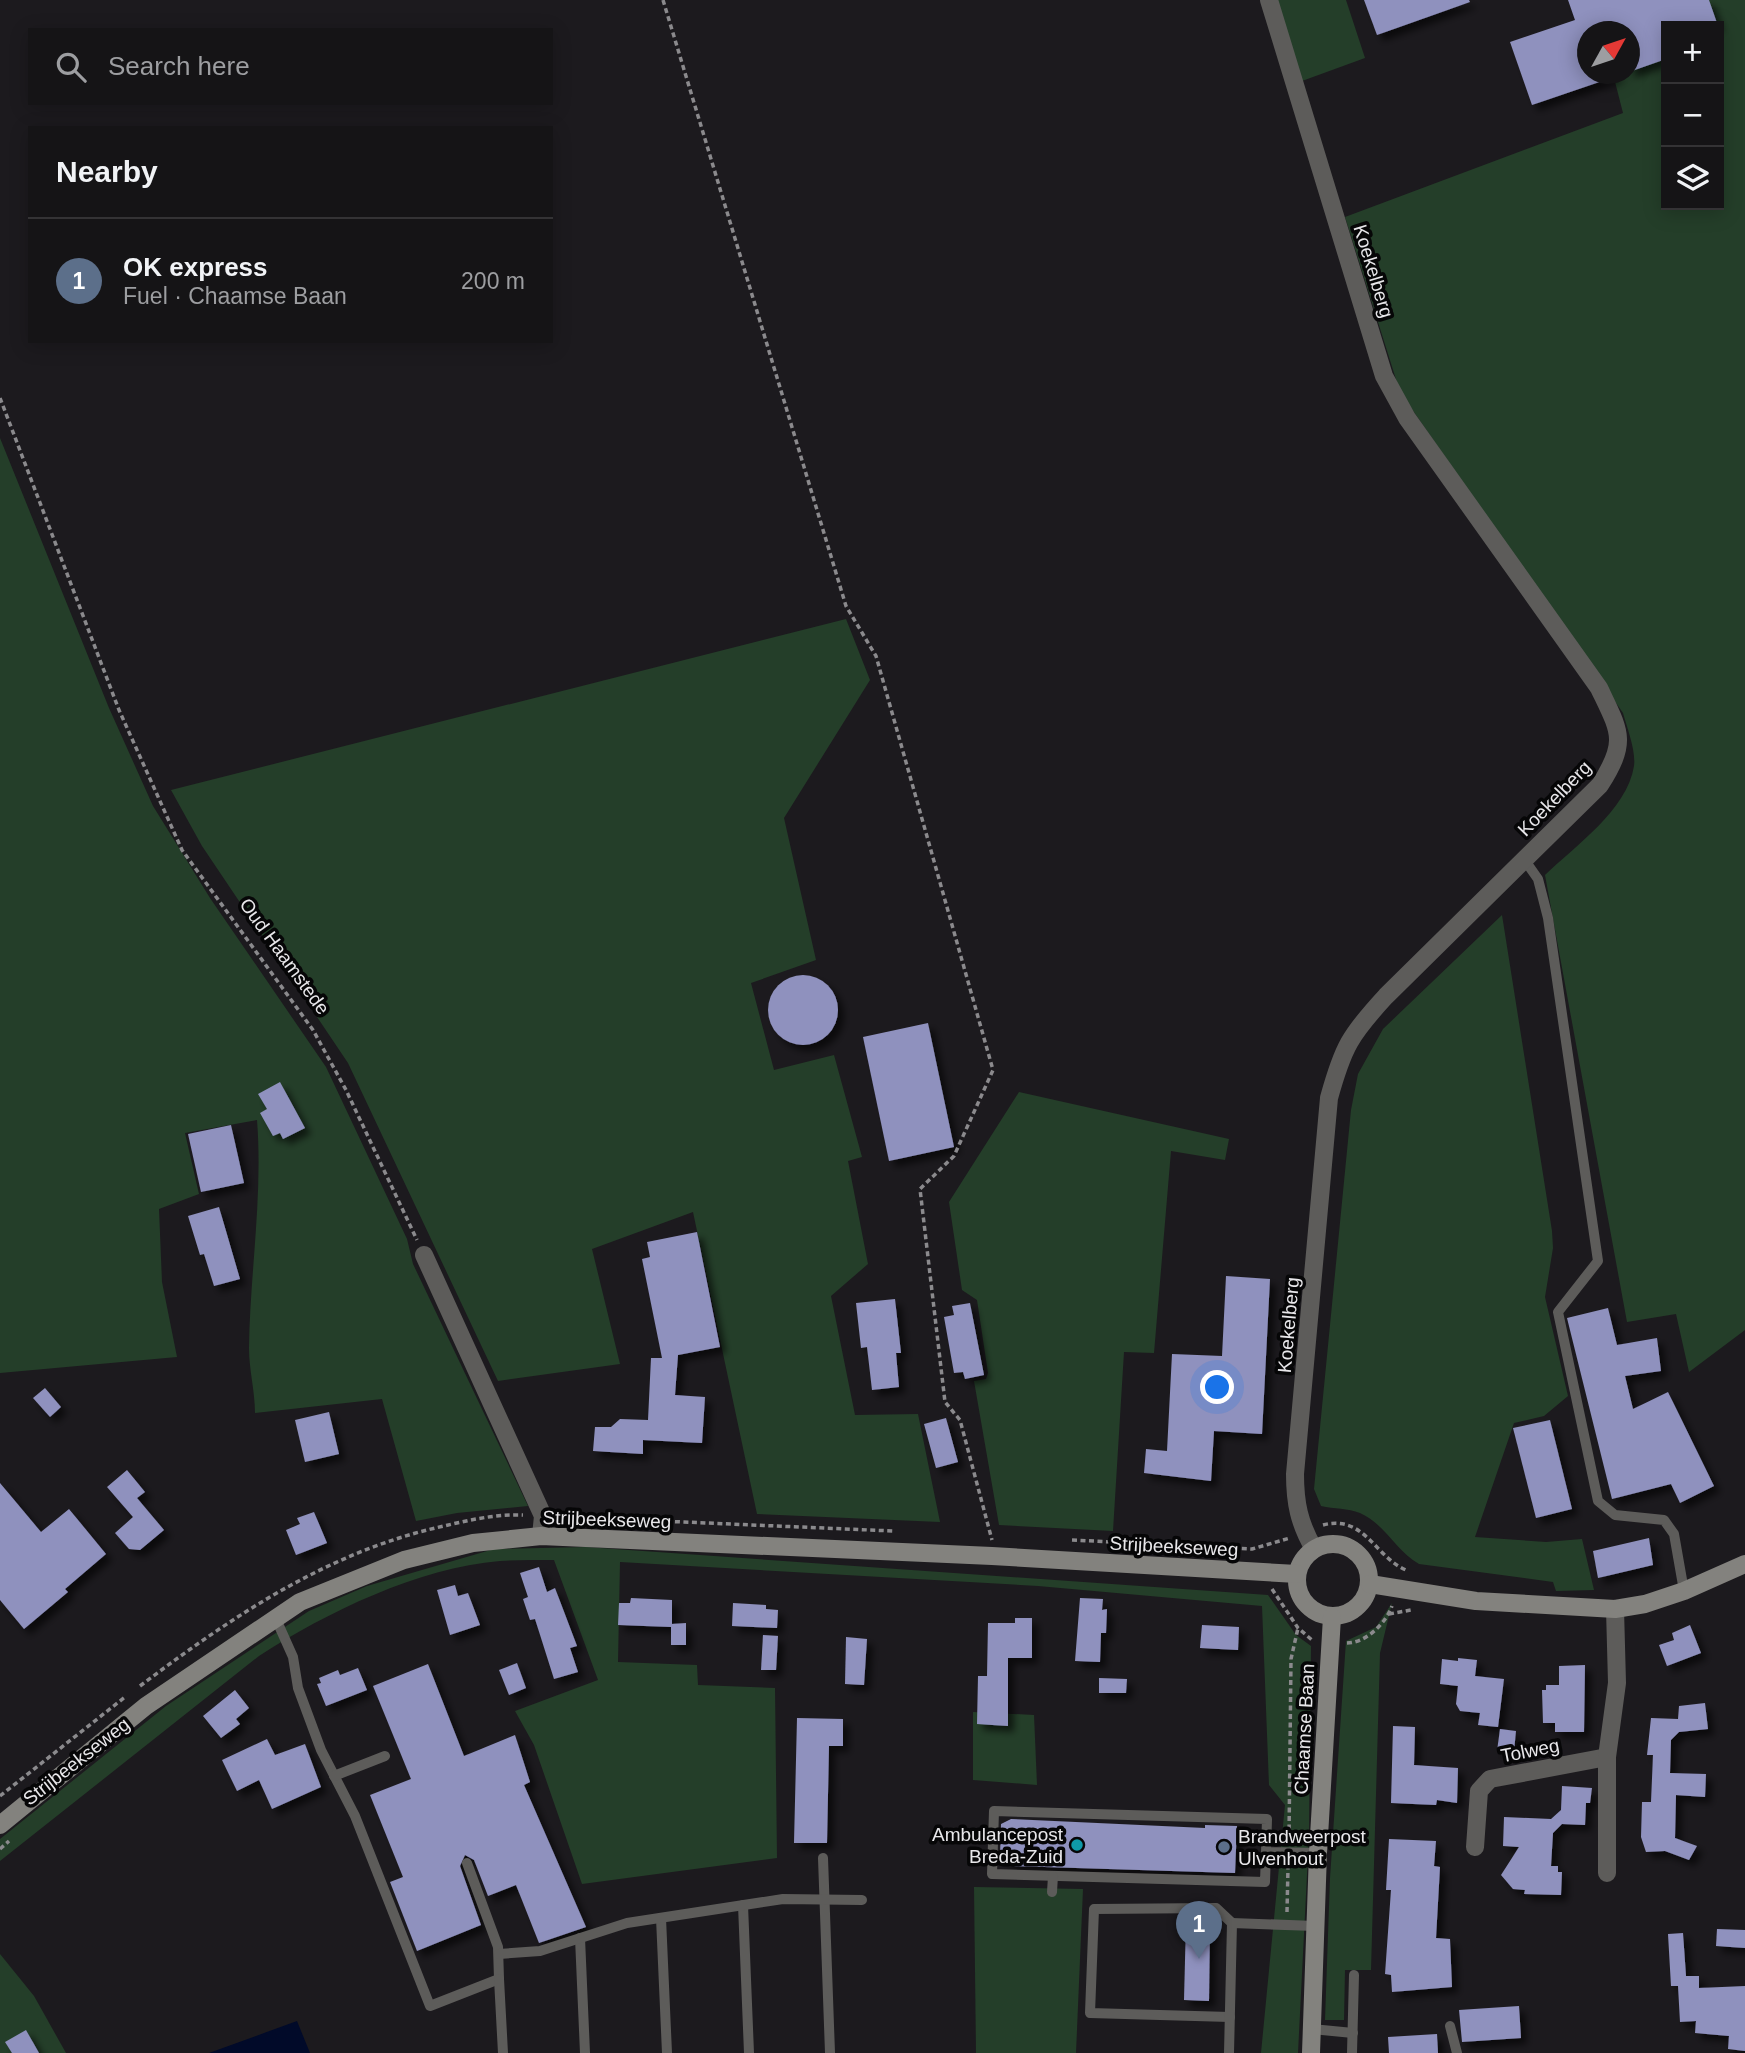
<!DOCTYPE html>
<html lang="en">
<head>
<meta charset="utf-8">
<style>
	body { margin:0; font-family:Helvetica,sans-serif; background:#222123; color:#f1f3f6 }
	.controls { position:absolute; right:21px; top:21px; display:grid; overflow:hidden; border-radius:0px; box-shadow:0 4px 18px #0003 }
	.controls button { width:63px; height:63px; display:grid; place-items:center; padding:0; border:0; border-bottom:2px solid #343335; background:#151416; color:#f1f3f6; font:35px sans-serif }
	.compass { position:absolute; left:1577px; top:21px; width:63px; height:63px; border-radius:50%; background:#151416; box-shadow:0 4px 18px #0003; rotate:50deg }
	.you { position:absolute; left:1218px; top:1388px; width:24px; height:24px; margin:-18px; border:5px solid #fff; border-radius:50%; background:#1a73e8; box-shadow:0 0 0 10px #1a73e833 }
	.badge { display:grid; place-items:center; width:46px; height:46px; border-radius:50%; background:#b45309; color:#fff; font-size:23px; font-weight:700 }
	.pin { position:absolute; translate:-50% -58px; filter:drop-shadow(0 2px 4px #0008) }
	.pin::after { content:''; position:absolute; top:37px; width:24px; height:21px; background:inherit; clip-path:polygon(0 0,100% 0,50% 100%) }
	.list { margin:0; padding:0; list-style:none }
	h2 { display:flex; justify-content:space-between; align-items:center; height:91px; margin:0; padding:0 28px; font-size:30px }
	h2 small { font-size:23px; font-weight:400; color:#9d9ea1 }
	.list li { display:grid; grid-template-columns:46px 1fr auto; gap:21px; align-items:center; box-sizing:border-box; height:126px; padding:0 28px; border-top:2px solid #343335 }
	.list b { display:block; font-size:26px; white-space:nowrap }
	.list p { margin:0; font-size:23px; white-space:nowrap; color:#9d9ea1 }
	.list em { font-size:23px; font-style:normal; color:#9d9ea1 }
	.icon { flex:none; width:38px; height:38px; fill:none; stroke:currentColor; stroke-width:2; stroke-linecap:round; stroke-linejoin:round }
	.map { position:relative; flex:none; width:1745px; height:2053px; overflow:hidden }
	.search { position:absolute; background:#151416; box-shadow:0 4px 18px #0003; left:28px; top:28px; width:525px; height:77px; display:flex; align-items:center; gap:18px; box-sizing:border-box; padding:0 24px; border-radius:0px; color:#9d9ea1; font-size:26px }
	.panel { position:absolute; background:#151416; box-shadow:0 4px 18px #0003; left:28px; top:126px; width:525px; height:217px; border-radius:0px }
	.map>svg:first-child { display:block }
	.green { fill:#243e29; fill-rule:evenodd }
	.water { fill:#010a29 }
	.building { fill:#8f91be; filter:url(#shadow) }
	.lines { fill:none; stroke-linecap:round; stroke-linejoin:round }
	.path { stroke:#8b8a8d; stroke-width:3.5; stroke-dasharray:5 3.5; stroke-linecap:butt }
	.lane { stroke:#5d5c5a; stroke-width:10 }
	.street { stroke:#5d5c5a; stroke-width:18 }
	.secondary { stroke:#83827e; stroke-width:18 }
	.culture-dot { fill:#0f9aa8; stroke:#060607; stroke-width:2.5 }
	.service-dot { fill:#5c6f8a; stroke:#060607; stroke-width:2.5 }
	.labels { text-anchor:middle; stroke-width:7; stroke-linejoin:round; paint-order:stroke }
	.street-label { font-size:19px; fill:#e8e7ea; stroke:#060607 }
	.poi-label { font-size:19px; fill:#e8e7ea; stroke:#060607; text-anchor:end }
</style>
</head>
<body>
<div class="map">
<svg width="1745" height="2053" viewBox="0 0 1745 2053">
	<defs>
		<filter id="shadow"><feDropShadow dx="6" dy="6" stdDeviation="3.5" flood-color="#0009"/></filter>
	</defs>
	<rect width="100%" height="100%" fill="#1c1a1e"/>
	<g class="green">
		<path d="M1277 0H1346L1365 58 1302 81Z"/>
		<path d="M1593 0H1745V1330L1689 1372 1676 1314 1627 1322 1545 875C1575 846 1627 810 1634 766 1636 750 1627 728 1623 713L1400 392 1345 217 1623 113 1613 74H1630V32ZM1666 26H1719V205H1666Z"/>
		<path d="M0 438 109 708 153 806 210 898 326 1067 407 1239 413 1264 528 1506 457 1513 416 1521 382 1399 255 1413C255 1391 249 1370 249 1348 250 1272 263 1196 257 1120L185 1133 199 1194 159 1209 162 1282 177 1357 0 1373Z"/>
		<path d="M846 619 870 680 784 818 816 960 751 983 774 1070 834 1055 862 1157 848 1161 868 1264 831 1296 855 1415 918 1414 940 1522 757 1514 693 1212 592 1249 620 1364 498 1381 348 1063 202 846 171 790Z"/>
		<path d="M1502 915 1552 1231 1553 1248 1545 1297 1568 1396 1544 1416 1514 1423 1475 1537 1546 1542 1582 1539 1594 1590 1556 1591 1553 1582 1419 1564C1396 1551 1385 1524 1360 1513 1348 1508 1334 1509 1321 1506L1314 1489 1351 1110 1358 1074 1383 1029Z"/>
		<path d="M1019 1092 1229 1139 1225 1160 1171 1151 1154 1353 1124 1352 1113 1531 999 1525 974 1381 986 1379 988 1373 977 1300 962 1290 949 1202Z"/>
		<path d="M586 1547 1268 1595 1296 1635 1311 1646 1309 1835 1298 2053H1261L1285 1805 1269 1785 1262 1606 1038 1586 620 1562 618 1662 697 1665 698 1685 775 1688 777 1858 582 1884 534 1745 515 1711 598 1680 554 1560C536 1560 518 1560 500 1561 418 1568 327 1612 259 1656L0 1861V1839L166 1706 309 1611 367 1586 494 1549Z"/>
		<path d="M1392 1603 1380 1653 1371 1970H1345L1344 2020H1325L1330 1878 1346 1641 1376 1627Z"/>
		<path d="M973 1712 1034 1715 1037 1785 973 1780Z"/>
		<path d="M974 1887 1083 1889 1076 2053H976Z"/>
		<path d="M0 1954 34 1996 66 2053H0Z"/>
	</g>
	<path class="water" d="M297 2021 310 2053H209Z"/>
	<g class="building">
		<path d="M1364 0H1469L1470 2 1377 35Z"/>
		<path d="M1568 0H1709L1718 26H1666V59L1629 72V32H1587V74H1617V76L1532 105 1510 42 1575 20Z"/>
		<circle cx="803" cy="1010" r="35"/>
		<path d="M928 1023 954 1147 889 1161 863 1037Z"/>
		<path d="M280 1082 305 1128 283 1139 280 1133 273 1136 260 1113 267 1109 258 1094Z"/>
		<path d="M231 1125 244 1183 201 1192 188 1134Z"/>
		<path d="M219 1207 240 1279 214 1286 204 1254 200 1255 188 1216Z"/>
		<path d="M697 1232 720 1347 678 1355 675 1395 705 1397 702 1443 643 1440V1454L593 1451 595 1427H611L620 1419 648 1420 651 1358H662L642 1259 650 1257 647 1242Z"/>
		<path d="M1226 1276 1270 1279 1262 1434 1214 1431 1211 1481 1144 1473 1146 1449 1167 1451 1172 1354 1222 1356Z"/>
		<path d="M895 1299 901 1353H896L899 1387 872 1390 867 1347 861 1348 856 1303Z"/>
		<path d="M970 1303 984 1375 965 1379 963 1372 954 1373 944 1317 954 1315 952 1306Z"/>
		<path d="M1608 1308 1617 1345 1657 1338 1661 1371 1625 1376 1633 1409 1668 1392 1714 1486 1680 1503 1671 1484 1612 1499 1567 1318Z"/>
		<path d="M45 1388 61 1407 50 1417 33 1398Z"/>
		<path d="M329 1412 339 1454 305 1462 295 1420Z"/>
		<path d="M946 1418 958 1462 936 1468 924 1424Z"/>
		<path d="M1550 1420 1572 1509 1536 1518 1513 1428Z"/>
		<path d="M127 1470 145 1492 137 1498 164 1530 140 1550 129 1549 115 1533 133 1517 107 1487Z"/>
		<path d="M0 1483 41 1532 69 1509 106 1554 65 1589 68 1592 24 1629 0 1600Z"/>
		<path d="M314 1512 327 1543 296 1555 286 1530 300 1524 297 1518Z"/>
		<path d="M1649 1538 1653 1565 1598 1578 1593 1551Z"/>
		<path d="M539 1567 547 1592 555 1588 577 1646 570 1648 578 1672 554 1679 535 1619 530 1620 523 1599 528 1597 520 1573Z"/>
		<path d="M455 1585 458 1596 468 1593 480 1625 450 1635 437 1590Z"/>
		<path d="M631 1598 672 1600V1624L686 1623V1645H671V1627L618 1625 619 1603H630Z"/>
		<path d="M1080 1598 1103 1599 1102 1610 1107 1609 1106 1633H1101L1100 1662 1075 1661Z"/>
		<path d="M733 1603 766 1605V1609L778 1610 777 1628 732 1626Z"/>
		<path d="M1015 1618H1032V1658H1008V1726L977 1724 978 1676H987L988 1623H1015Z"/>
		<path d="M1202 1625 1239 1627 1238 1650 1200 1648Z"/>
		<path d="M1690 1625 1701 1653 1667 1666 1659 1645 1674 1640 1672 1633Z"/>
		<path d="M763 1635 778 1636 776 1670H761Z"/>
		<path d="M846 1637 867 1639 864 1685 845 1684Z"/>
		<path d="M1458 1658 1477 1660 1475 1676 1504 1679 1498 1727 1478 1725 1480 1713 1460 1711 1456 1704 1458 1686 1440 1684 1442 1659 1458 1661Z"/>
		<path d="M517 1663 526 1688 509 1695 499 1670Z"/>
		<path d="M428 1664 464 1756 515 1735 530 1782 524 1785 586 1927 539 1943 516 1885 488 1896 474 1860 465 1855 460 1866 481 1925 417 1951 390 1882 403 1877 370 1795 411 1779 373 1686Z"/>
		<path d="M1585 1665 1584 1732H1555V1723H1543L1542 1690H1546V1685H1559V1666Z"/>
		<path d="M358 1668 367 1690 326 1706 317 1684 321 1683 319 1678 338 1670 340 1675Z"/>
		<path d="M1099 1678 1127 1679 1126 1693H1099Z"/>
		<path d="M235 1690 249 1708 236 1719 240 1724 221 1738 203 1716Z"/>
		<path d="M1705 1703 1708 1729 1679 1732 1671 1740 1670 1773 1706 1774 1705 1797 1676 1795 1675 1838 1697 1846 1689 1860 1665 1851 1646 1852 1641 1837 1642 1802H1651L1653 1755H1647L1651 1718 1678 1719 1679 1706Z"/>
		<path d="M797 1718 843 1719V1746H829L827 1843H794Z"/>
		<path d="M1393 1726 1415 1727 1414 1765 1458 1768 1457 1803 1437 1800 1436 1805 1391 1803Z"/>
		<path d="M1500 1729 1516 1731 1514 1751H1497Z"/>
		<path d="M267 1739 275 1755 305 1744 321 1787 272 1809 259 1780 237 1791 222 1760Z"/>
		<path d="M1562 1786 1592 1788 1590 1803H1586L1585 1825 1562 1824 1553 1833 1551 1866H1558V1872H1562L1561 1895 1524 1894 1525 1890 1513 1889 1501 1875 1519 1847 1503 1846 1504 1817 1551 1819 1561 1810Z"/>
		<path d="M1011 1819 1205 1828V1825L1237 1826 1235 1873 1013 1866 1000 1856 1001 1824Z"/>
		<path d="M1389 1839 1436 1841 1434 1866 1440 1867 1436 1938 1450 1939 1452 1987 1392 1992 1391 1975 1385 1974 1391 1890H1386Z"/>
		<path d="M1186 1921H1210L1209 2001 1184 2000Z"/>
		<path d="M1717 1929 1745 1930V1948L1716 1946Z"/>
		<path d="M1683 1933 1686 1976H1699V1988L1745 1986V2051L1728 2049 1729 2036 1695 2033 1696 2021 1680 2022 1678 1986H1671L1668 1934Z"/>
		<path d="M1519 2006 1521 2038 1462 2042 1459 2010Z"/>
		<path d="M26 2030 39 2053H12L5 2042Z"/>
		<path d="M1437 2034 1438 2053H1389L1388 2037Z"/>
	</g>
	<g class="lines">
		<g class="path">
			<path d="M663 0 846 606 876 656 993 1070 954 1156 920 1189 945 1402 960 1420 992 1540"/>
			<path d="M0 398 119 710 182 850 313 1030 346 1090 417 1240"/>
			<path d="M590 1518 893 1531"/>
			<path d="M1323 1525C1364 1514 1375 1557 1406 1570"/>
			<path d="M1072 1540 1252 1549 1290 1538"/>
			<path d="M1272 1589 1298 1628 1312 1640"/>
			<path d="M1389 1614 1411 1610"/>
			<path d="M1347 1643C1366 1643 1386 1623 1392 1606"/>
			<path d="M140 1686C233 1616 329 1551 444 1526 469 1520 496 1514 523 1515"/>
			<path d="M0 1796 125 1697"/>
			<path d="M1289 1838 1291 1659 1298 1628"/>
			<path d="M0 1849 9 1841"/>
			<path d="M1287 1912 1288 1867"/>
		</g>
		<g class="lane">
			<path d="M1524 859 1538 879 1548 918 1598 1261 1558 1312 1598 1501 1615 1515 1664 1520 1674 1534 1684 1591"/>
			<path d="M276 1619 293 1657 298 1688 321 1750 355 1816 430 2006 499 1979 498 1947 467 1863"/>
			<path d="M334 1776 385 1756"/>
			<path d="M1266 1852 1265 1882 992 1874 994 1811 1267 1819 1266 1852 1318 1853"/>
			<path d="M823 1858 830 2053"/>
			<path d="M1052 1892 1053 1876"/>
			<path d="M743 1905 749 2053"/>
			<path d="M661 1918 667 2053"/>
			<path d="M580 1938 585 2053"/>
			<path d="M499 1954 540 1951 627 1923 783 1899 862 1900"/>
			<path d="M499 1979 503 2053"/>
			<path d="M1230 2017 1090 2013 1094 1909 1216 1908 1232 1923"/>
			<path d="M1450 2026 1457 2053"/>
			<path d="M1312 2029 1353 2033"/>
			<path d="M1229 2053 1232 1923 1315 1926"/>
			<path d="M1352 2053 1354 1975"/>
		</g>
		<g class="street">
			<path d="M1269 0 1384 376 1407 418 1599 688C1620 732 1628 741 1600 785L1386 996C1350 1035 1343 1047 1329 1098L1295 1474C1295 1503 1299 1523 1314 1549"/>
			<path d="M424 1255 543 1516 541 1536"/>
			<path d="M1475 1847 1479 1791 1490 1779 1607 1757"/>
			<path d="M1607 1873V1757L1617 1683 1615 1609"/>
		</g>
		<g class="secondary">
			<circle cx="1333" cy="1580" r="36"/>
			<path d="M1370 1584 1476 1601 1615 1609 1645 1604 1684 1591 1745 1564"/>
			<path d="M0 1825 146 1706 300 1602 404 1560 473 1543 541 1536 992 1556 1297 1574"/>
			<path d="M1311 2053 1318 1853 1332 1617"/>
		</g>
	</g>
	<circle class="culture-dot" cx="1077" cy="1845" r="7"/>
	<circle class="service-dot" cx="1224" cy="1847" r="7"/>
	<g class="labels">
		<g class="street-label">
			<text transform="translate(1374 271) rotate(73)" y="7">Koekelberg</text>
			<text transform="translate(1554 798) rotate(-46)" y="7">Koekelberg</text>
			<text transform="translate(285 956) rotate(54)" y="7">Oud Haamstede</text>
			<text transform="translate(1288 1325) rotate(-85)" y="7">Koekelberg</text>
			<text transform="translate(607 1519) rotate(2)" y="7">Strijbeekseweg</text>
			<text transform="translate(1174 1546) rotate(3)" y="7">Strijbeekseweg</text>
			<text transform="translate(1304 1729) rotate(-87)" y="7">Chaamse Baan</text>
			<text transform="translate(1530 1750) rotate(-11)" y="7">Tolweg</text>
			<text transform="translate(76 1761) rotate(-38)" y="7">Strijbeekseweg</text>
		</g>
		<g class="poi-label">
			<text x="1063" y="1841">Ambulancepost<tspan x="1063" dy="22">Breda-Zuid</tspan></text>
			<text x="1238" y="1843" text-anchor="start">Brandweerpost<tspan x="1238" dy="22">Ulvenhout</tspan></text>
		</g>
	</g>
</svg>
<div class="controls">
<button>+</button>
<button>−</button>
<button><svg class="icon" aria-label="layers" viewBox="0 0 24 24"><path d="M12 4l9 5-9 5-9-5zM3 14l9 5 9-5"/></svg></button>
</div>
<svg class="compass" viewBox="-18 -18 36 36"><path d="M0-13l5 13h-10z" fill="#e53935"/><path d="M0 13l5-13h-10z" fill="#9d9ea1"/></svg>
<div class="you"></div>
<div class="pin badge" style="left:1199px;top:1959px;background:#5c6f8a">1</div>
<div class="search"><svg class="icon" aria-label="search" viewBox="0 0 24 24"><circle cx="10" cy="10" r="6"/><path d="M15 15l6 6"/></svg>Search here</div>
<section class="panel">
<h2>Nearby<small></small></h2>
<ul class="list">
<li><span class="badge" style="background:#5c6f8a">1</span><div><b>OK express</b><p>Fuel · Chaamse Baan</p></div><em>200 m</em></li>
</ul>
</section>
</div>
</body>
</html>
